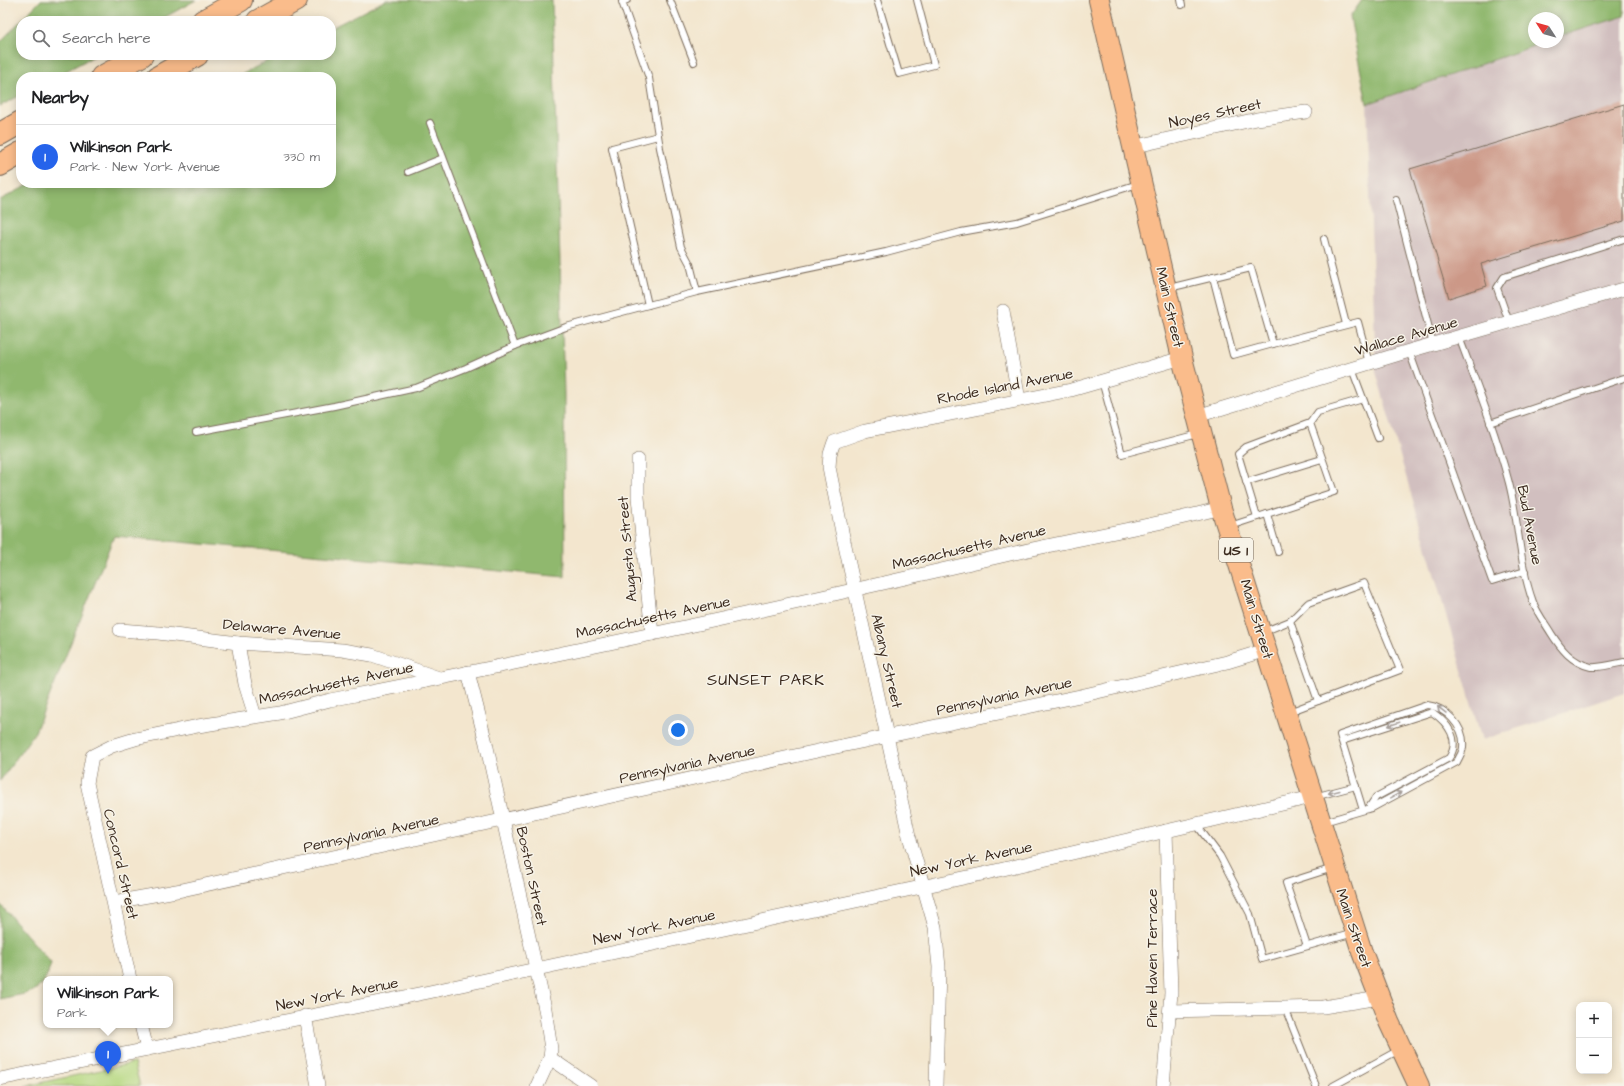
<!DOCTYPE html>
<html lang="en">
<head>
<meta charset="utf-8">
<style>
	body { margin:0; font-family:"Architects Daughter",sans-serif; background:#f6f6f6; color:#202124 }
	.controls { position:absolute; right:12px; bottom:12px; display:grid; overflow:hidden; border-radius:8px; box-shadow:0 2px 10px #0003 }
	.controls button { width:36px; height:36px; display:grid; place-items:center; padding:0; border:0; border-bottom:1px solid #e0e0e0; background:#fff; color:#202124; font:20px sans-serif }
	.compass { position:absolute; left:1528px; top:12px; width:36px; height:36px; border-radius:50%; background:#fff; box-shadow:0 2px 10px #0003; rotate:306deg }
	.you { position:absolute; left:678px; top:730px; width:14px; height:14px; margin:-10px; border:3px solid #fff; border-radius:50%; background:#1a73e8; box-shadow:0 0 0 6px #1a73e833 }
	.badge { display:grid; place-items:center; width:26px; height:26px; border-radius:50%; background:#2563eb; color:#fff; font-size:13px; font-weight:700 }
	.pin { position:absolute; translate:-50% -33px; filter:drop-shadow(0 1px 2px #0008) }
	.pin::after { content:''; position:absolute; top:21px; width:14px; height:12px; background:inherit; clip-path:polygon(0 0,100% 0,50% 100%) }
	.popup { position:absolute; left:43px; top:976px; width:130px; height:52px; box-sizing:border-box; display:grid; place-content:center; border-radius:8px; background:#fff; filter:drop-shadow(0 1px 3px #0005); font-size:13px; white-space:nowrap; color:#757577 }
	.popup b { font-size:15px; color:#202124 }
	.popup::after { content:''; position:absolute; left:50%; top:100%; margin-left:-8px; border:8px solid transparent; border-top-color:#fff }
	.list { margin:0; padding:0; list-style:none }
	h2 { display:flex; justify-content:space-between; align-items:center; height:52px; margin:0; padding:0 16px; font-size:17px }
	h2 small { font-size:13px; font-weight:400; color:#757577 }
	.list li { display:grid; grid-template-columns:26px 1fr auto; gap:12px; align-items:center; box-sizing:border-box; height:64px; padding:0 16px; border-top:1px solid #e0e0e0 }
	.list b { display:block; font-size:15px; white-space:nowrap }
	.list p { margin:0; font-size:13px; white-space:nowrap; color:#757577 }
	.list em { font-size:13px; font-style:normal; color:#757577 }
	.icon { flex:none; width:22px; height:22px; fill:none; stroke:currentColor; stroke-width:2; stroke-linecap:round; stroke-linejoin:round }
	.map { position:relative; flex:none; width:1624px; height:1086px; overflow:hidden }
	.search { position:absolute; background:#fff; box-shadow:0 2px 10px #0003; left:16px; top:16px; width:320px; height:44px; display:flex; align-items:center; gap:10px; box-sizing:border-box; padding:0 14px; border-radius:16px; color:#757577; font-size:15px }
	.panel { position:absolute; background:#fff; box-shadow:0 2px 10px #0003; left:16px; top:72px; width:320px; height:116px; border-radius:16px }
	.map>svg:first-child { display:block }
	.industrial { fill:#d1bfbf }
	.green { fill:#b5d880; stroke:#78814f }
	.forest { fill:#90b86e; stroke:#667146 }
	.building { fill:#cc9887 }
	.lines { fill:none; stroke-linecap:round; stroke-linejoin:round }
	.lane-casing { stroke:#7b6c5c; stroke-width:8 }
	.street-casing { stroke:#7b6c5c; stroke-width:14 }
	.primary-casing { stroke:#7b6c5c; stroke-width:22 }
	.highway-casing { stroke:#7b6c5c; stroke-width:24 }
	.lane { stroke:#fff; stroke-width:6 }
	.street { stroke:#fff; stroke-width:13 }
	.primary { stroke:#fabc8b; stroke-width:20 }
	.highway { stroke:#fabc8b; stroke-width:22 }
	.oneway { stroke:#a79f9a }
	.labels { text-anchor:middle; stroke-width:3; stroke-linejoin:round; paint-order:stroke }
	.shield { fill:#f7f3e8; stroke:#73665b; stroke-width:1 }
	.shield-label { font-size:14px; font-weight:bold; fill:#3b2a1e }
	.street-label { font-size:15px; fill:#3b2a1e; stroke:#f7f3e8 }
	.neighbourhood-label { font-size:16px; letter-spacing:1px; fill:#3b2a1e; stroke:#f7f3e8 }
</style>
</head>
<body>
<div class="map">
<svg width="1624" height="1086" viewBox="0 0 1624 1086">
	<rect width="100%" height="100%" fill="#f7f3e8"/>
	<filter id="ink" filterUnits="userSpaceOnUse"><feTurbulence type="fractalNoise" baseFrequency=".025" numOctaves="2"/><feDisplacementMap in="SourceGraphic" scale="8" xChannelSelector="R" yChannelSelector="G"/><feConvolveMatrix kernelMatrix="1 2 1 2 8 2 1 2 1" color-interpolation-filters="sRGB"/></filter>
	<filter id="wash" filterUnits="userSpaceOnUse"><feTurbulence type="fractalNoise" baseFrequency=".012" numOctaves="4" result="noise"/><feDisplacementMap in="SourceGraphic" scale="16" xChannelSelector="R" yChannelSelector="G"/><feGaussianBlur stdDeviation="0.9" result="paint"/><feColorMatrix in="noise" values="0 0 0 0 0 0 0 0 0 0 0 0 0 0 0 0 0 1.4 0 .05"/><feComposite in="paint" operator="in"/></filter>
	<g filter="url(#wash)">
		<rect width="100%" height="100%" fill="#f3e6ce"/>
		<path class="industrial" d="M1624 16V693L1482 740 1376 372 1367 104 1545 42H1558V37Z"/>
		<path class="green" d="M134 1063 140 1086H25Z"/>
		<g class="forest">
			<path d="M41 0H196L158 21H21V55H96L55 77H21V95L0 106V42Z"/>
			<path d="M386 0H552L564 393 565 577 114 536 35 732 0 781V200L32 183H331V77H237L279 55H331V28Z"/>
			<path d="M1362 0H1624V16L1558 37V18H1534V42H1545L1367 104 1350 17Z"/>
			<path d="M0 904 51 963C42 996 30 992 0 999Z"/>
		</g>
		<g id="blocks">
			<path class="building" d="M1624 104V221L1481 264 1487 286 1449 298 1410 169Z"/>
		</g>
	</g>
	<g filter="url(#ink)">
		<use href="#blocks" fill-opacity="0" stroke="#7b6c5c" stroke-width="1"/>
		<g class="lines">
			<g class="lane-casing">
				<g id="lane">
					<path d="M627 0 622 2 649 78 660 148 681 247 690 264 697 292 886 252 961 232 1017 222 1138 184"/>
					<path d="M670 0 694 62"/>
					<path d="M877 0 899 74 934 65 917 0"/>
					<path d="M1181 0 1182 5"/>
					<path d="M430 123 515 346 566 327 697 292"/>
					<path d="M408 172 443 158"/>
					<path d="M1396 200 1433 344"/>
					<path d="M1324 239 1346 324"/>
					<path d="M1213 277 1233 355 1273 344"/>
					<path d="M1169 288 1251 268 1273 344 1358 322 1369 363"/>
					<path d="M648 305 612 148 658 136"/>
					<path d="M1509 322 1497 288 1504 277 1624 239"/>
					<path d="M1459 337C1477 385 1496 434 1509 483 1519 522 1519 564 1533 602 1537 613 1545 623 1551 633 1561 649 1572 663 1591 667 1600 668 1615 664 1624 662"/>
					<path d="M1409 351 1492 581 1525 571"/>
					<path d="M1352 369 1378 438"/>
					<path d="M1102 381 1122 454 1198 434"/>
					<path d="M1490 423 1624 378"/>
					<path d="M196 432 334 406 416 388 466 368 515 346"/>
					<path d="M1246 482 1322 459"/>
					<path d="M1267 514 1278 552"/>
					<path d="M1257 517 1238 454 1246 447 1310 423"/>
					<path d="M1230 526 1334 492 1310 423 1318 412 1363 399"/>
					<path d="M1290 621 1318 701"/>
					<path d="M1263 632 1290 621 1308 603 1364 583 1400 670 1289 712"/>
					<path d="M1342 741 1432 712C1448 723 1461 740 1449 758L1376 797 1368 809"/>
					<path d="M1314 797 1356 786"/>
					<path d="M1324 822 1368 809 1372 808 1457 762C1459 757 1463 752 1463 747 1465 726 1445 707 1427 705L1340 735 1363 810"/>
					<path d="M1196 824 1220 856 1250 914 1262 959 1354 933"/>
					<path d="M1307 946 1286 883 1333 868"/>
					<path d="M1285 1008 1316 1086"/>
					<path d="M1333 1086 1399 1050"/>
				</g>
			</g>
			<g class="street-casing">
				<g id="street">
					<path d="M1132 147 1257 119 1306 112"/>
					<path d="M1003 311 1019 400"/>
					<path d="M1197 416 1409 351 1624 289"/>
					<path d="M638 460V497L652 634"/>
					<path d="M120 630 158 633 238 643 342 650 372 655 439 678"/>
					<path d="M238 643 245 684 255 716"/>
					<path d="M468 672 486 743 545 1009 551 1049 550 1058 537 1086"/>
					<path d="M114 902 182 890 822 750 1080 696 1227 662 1266 650"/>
					<path d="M130 979 87 783 92 756 112 746 135 739 198 726 280 713 330 700C556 656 782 607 1006 555 1078 538 1150 527 1221 508"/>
					<path d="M1170 1011 1323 1007 1379 998"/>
					<path d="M305 1016 318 1086"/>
					<path d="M141 1025 147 1049"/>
					<path d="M550 1058 591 1086"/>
					<path d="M0 1079 429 992 982 874 1312 797"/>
					<path d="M936 1086 939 967 935 927 909 836 842 532 829 467 830 454 834 442 865 431 1071 390 1182 358"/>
					<path d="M1163 1086 1171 993 1166 831"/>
				</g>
			</g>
			<g class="primary-casing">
				<path id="primary" d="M1099 0 1182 358 1221 508 1362 952 1389 1022 1419 1086"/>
			</g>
			<g class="highway-casing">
				<g id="highway">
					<path d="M203 21 241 0"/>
					<path d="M258 21 296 0"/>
					<path d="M102 77 142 55"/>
					<path d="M158 77 197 55"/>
					<path d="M0 134 21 122"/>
					<path d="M0 165 21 153"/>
				</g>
			</g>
			<use href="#lane" class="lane"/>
			<use href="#street" class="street"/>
			<use href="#primary" class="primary"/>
			<use href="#highway" class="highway"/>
		</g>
		<defs><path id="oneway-shaft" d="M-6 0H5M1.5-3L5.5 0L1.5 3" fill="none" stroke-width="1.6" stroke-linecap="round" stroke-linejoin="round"/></defs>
		<g class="oneway">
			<use href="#oneway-shaft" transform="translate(1442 710) rotate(-142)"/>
			<use href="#oneway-shaft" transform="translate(1394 724) rotate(162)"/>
			<use href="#oneway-shaft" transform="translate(1334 792) rotate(166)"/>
			<use href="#oneway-shaft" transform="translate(1396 795) rotate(-29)"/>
		</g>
	</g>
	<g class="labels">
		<rect class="shield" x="1219" y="538" width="34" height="24" rx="3"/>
		<g class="shield-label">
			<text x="1236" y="555">US 1</text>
		</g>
		<g class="street-label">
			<text transform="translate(1215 113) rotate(-12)" y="5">Noyes Street</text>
			<text transform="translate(1170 307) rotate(77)" y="5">Main Street</text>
			<text transform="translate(1406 336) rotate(-16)" y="5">Wallace Avenue</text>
			<text transform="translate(1005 386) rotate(-11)" y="5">Rhode Island Avenue</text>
			<text transform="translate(1530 525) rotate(79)" y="5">Bud Avenue</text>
			<text transform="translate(969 547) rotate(-13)" y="5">Massachusetts Avenue</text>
			<text transform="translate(627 549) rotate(-95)" y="5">Augusta Street</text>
			<text transform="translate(653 617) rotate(-12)" y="5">Massachusetts Avenue</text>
			<text transform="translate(1257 619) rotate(73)" y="5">Main Street</text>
			<text transform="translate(282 629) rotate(5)" y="5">Delaware Avenue</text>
			<text transform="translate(887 661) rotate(77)" y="5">Albany Street</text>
			<text transform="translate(336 683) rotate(-12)" y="5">Massachusetts Avenue</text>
			<text transform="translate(1004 696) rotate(-12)" y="5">Pennsylvania Avenue</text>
			<text transform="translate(687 764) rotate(-12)" y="5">Pennsylvania Avenue</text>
			<text transform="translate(371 833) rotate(-12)" y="5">Pennsylvania Avenue</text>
			<text transform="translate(971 859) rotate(-12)" y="5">New York Avenue</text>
			<text transform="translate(121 864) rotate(77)" y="5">Concord Street</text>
			<text transform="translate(532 876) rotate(78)" y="5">Boston Street</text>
			<text transform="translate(654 927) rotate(-12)" y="5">New York Avenue</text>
			<text transform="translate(1354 928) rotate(71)" y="5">Main Street</text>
			<text transform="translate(1152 958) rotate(-90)" y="5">Pine Haven Terrace</text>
			<text transform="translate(337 994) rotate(-11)" y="5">New York Avenue</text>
		</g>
		<g class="neighbourhood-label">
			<text x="766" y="685">SUNSET PARK</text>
		</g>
	</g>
</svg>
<div class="controls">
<button>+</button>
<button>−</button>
</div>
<svg class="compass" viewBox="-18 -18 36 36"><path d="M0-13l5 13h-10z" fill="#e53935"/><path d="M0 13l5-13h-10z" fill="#757577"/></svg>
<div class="you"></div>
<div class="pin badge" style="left:108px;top:1074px">1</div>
<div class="popup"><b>Wilkinson Park</b>Park</div>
<div class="search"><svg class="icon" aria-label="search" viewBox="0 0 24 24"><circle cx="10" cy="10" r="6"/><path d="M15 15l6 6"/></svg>Search here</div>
<section class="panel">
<h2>Nearby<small></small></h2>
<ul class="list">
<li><span class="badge">1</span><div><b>Wilkinson Park</b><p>Park · New York Avenue</p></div><em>330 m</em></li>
</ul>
</section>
</div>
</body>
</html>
